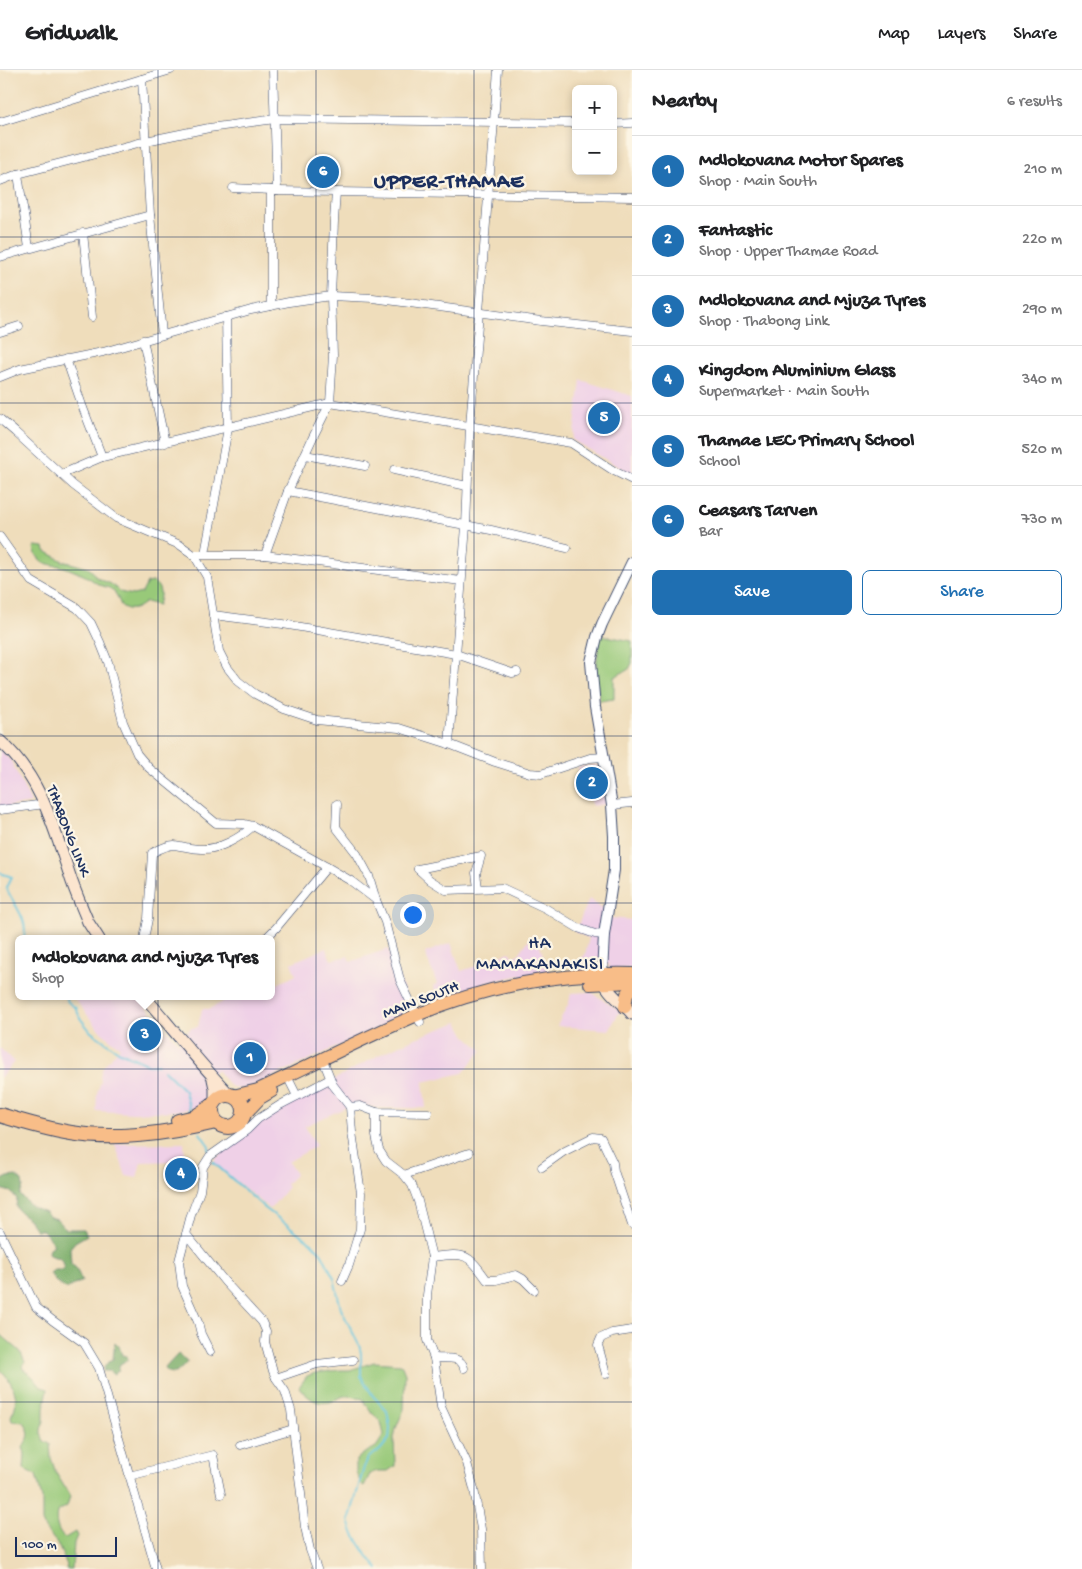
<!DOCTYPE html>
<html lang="en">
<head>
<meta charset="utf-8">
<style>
	body { margin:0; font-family:"Gochi Hand",sans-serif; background:#f6f6f6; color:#202124 }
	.controls { position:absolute; right:15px; top:15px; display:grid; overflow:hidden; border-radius:8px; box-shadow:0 2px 8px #0003 }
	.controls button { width:45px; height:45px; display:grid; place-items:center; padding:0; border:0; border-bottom:1px solid #e0e0e0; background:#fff; color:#202124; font:25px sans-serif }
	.scale { position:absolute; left:15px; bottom:12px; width:102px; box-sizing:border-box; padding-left:5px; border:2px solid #1b2f5e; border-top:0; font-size:14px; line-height:18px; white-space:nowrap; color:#1b2f5e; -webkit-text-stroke:4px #fcf5e5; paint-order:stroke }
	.you { position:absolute; left:412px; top:844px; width:18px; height:18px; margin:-12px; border:4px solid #fff; border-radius:50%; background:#1a73e8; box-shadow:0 0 0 8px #1a73e833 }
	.badge { display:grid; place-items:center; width:32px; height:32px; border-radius:50%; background:#1f6fb2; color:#fff; font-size:16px; font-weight:700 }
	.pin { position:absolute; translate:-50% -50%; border:2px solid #fff; box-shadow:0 1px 5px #0006 }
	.popup { position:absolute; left:15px; top:865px; width:260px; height:65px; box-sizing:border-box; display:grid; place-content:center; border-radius:8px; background:#fff; filter:drop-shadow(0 1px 4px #0005); font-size:16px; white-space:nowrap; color:#757577 }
	.popup b { font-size:19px; color:#202124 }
	.popup::after { content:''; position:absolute; left:50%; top:100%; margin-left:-10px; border:10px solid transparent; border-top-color:#fff }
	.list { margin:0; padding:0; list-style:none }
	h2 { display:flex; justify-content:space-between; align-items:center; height:65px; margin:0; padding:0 20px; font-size:21px }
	h2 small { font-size:16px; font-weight:400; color:#757577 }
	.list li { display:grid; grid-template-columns:32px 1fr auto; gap:15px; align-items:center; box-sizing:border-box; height:70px; padding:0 20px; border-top:1px solid #e0e0e0 }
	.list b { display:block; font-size:19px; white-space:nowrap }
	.list p { margin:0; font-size:16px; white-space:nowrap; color:#757577 }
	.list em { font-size:16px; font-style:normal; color:#757577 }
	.actions { display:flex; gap:10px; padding:15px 20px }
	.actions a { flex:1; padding:11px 0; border:1px solid #1f6fb2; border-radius:8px; text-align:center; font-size:18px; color:#1f6fb2 }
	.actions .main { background:#1f6fb2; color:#fff }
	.map { position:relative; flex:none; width:632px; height:1499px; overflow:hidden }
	header { display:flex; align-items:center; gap:30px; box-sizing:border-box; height:70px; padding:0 25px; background:#fff; border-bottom:1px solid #e0e0e0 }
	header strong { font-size:24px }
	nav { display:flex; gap:28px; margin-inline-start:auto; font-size:18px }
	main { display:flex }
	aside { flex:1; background:#fff }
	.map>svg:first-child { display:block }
	.built { fill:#efd0e7 }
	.green { fill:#98c979; stroke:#5a7c6c }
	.forest { fill:#7aad69; stroke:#4a6e64 }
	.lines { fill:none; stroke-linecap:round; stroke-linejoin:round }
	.stream { stroke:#60c4de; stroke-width:2 }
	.minor-casing { stroke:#3b496c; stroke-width:9 }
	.tertiary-casing { stroke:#3b496c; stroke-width:12 }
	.secondary-casing { stroke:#3b496c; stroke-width:13 }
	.primary-casing { stroke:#3b496c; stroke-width:14 }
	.trunk-casing { stroke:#3b496c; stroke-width:16 }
	.minor { stroke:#fff; stroke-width:8 }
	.tertiary { stroke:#fff; stroke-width:10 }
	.secondary { stroke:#fce5cf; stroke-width:11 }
	.primary { stroke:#f8bd88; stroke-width:12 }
	.trunk { stroke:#f8bd88; stroke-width:14 }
	.grid { fill:none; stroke:#1b2f5e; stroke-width:1; stroke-opacity:0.55 }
	.labels { text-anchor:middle; stroke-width:4.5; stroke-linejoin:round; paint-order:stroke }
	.street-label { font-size:16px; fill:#1b2f5e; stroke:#fcf5e5 }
	.neighbourhood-label { font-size:18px; letter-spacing:1px; fill:#1b2f5e; stroke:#fcf5e5 }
	.district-label { font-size:21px; font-weight:bold; letter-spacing:1px; fill:#1b2f5e; stroke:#fcf5e5 }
</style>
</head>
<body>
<header>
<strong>Gridwalk</strong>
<nav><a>Map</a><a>Layers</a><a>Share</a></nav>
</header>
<main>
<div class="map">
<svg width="632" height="1499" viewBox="0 0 632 1499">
	<rect width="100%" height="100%" fill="#fcf5e5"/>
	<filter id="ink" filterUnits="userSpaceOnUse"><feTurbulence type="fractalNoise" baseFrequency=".02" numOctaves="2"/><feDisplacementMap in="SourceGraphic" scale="10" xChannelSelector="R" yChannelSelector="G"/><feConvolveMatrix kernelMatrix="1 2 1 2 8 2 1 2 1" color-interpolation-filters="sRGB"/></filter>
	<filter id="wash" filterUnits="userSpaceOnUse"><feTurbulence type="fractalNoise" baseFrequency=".0096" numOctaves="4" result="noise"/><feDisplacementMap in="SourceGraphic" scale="20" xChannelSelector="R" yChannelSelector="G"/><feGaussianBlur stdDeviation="1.12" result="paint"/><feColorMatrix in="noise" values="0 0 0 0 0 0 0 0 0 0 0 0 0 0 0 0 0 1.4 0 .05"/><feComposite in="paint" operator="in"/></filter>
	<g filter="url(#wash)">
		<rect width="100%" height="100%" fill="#efddbb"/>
		<g class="built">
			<path d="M581 310 632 326V404L617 396 573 370Z"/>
			<path d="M0 680 11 691 31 733 0 738Z"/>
			<path d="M596 695 598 697 606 734 592 736 589 722H581L578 697Z"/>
			<path d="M589 829 600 837 606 838 611 848 632 850V898L609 899V894L596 896 592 901 578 902 576 892 585 885 589 868 575 862Z"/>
			<path d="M532 865 540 876 549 904 522 910 521 905 488 912 438 929 433 916 437 914 425 883 451 873 461 901 477 896H484L483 891 510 882 512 887 519 884Z"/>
			<path d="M326 878 331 890 348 886 350 892 388 879 412 942 248 1018 237 1019 229 1015 217 1000 206 1009 211 1022 209 1030 200 1037 175 1041 133 1043 96 1041 97 1023 101 1011 100 1006 103 997 120 977 102 963 72 926H137L178 973 191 958 198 957 202 939H210L233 926H271V917L296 905 291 893Z"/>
			<path d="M591 922 620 941 609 960 557 956 569 933 571 923Z"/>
			<path d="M458 952 466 966 482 980 463 1003 423 1012 426 1038H376L356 1033 305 1056 316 1076 288 1092 296 1104 286 1114 288 1117 270 1139 215 1093V1089L264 1048 381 984 413 969Z"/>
			<path d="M0 978 14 992 0 1008Z"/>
			<path d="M184 1073 185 1091 141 1092 137 1108 126 1106 115 1074Z"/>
		</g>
		<g class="green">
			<path d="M35 476 44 477 45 481 63 491 88 498 92 501 95 506 99 509 111 514 120 522 133 525 142 523 147 513 153 512C162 518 161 525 158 535L146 532C140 536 134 542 125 538 119 536 120 531 117 526 110 515 108 519 98 514 95 512 92 510 89 508 82 504 74 501 67 498 53 493 39 498 34 478Z"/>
			<path d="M601 565 632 571V593L629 599 614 607V629L600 631C594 609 596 588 601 565Z"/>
			<path d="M0 1264 20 1281 25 1292 22 1298 33 1307 41 1317 48 1319 44 1338V1351L41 1359V1364L44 1371 50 1374 51 1388 56 1403 70 1426 67 1436 57 1442C55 1450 57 1463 65 1468L75 1462 77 1466 74 1473 72 1499H66L67 1495 57 1473 45 1459 42 1452V1428L36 1405 24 1399 25 1384 23 1377C30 1368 31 1362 24 1352L12 1351C10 1345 12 1345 14 1340 20 1325 10 1309 0 1299Z"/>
			<path d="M374 1292 401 1294 405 1304 404 1339 396 1358 394 1368 395 1396 388 1401H377L370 1404 364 1416 361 1414 356 1402V1390L363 1384 376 1377 384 1365 381 1352 372 1343 363 1329C358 1328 349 1325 344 1326 340 1327 336 1330 333 1331 318 1336 309 1329 299 1317L307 1306 315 1303 340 1300H350Z"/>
		</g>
		<g class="forest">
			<path d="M16 1106 22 1111 23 1117 20 1125 31 1136 45 1142 50 1147 57 1149 66 1159H84L87 1165 75 1172 70 1178 71 1194 76 1198 82 1211 66 1219 55 1211 50 1203 54 1200H62L64 1196 60 1188 51 1186 48 1183 49 1178 54 1175 43 1160H36L29 1150 18 1140 16 1136 17 1129 11 1122 0 1119V1109L2 1110 8 1107Z"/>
			<path d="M115 1272 119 1276 122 1285 126 1286 128 1289 119 1295V1300L114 1305 109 1301H103L105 1295 113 1289Z"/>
			<path d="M178 1284 188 1292 176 1303C171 1303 167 1303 165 1298Z"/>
		</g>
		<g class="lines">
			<g class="stream">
				<path d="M0 803 12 807 6 817C12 833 29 849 24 867L26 869"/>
				<path d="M65 926 68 932 76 938 80 948 91 962 120 982 149 995 158 994"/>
				<path d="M164 1000 185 1021 190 1041"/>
				<path d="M200 1063 209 1076V1081"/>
				<path d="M213 1092 266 1139 312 1173 322 1184 334 1208 341 1239 359 1275 361 1283V1306L373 1326 387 1341 388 1346 390 1358 389 1369 380 1380 368 1388 364 1397 349 1451 354 1465 369 1488 378 1499"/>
			</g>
		</g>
	</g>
	<g filter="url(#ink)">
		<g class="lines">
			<g class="minor-casing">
				<g id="minor">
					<path d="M142 9 150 145 162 264"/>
					<path d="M0 52 171 0"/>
					<path d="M613 54 632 53"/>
					<path d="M18 104 29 178"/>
					<path d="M0 111 18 104 146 71 209 58 275 49 576 53"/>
					<path d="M233 118 271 120"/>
					<path d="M277 121 632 127"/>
					<path d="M83 163 92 247"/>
					<path d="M0 187 150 145"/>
					<path d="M271 236V120L277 121 273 0"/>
					<path d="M0 262 19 256"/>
					<path d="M143 270 165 373"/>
					<path d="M66 289 83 338 102 387"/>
					<path d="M0 307 20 299 103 282 251 240 289 232 331 226 373 228 541 251 632 261"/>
					<path d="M0 349 15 362 73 415 116 448 180 475 194 485 207 507 219 581 227 597 238 611 255 624 284 639 317 650 399 658 449 674 495 692 530 703 541 704 590 688 603 687"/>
					<path d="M305 385 365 396"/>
					<path d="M394 400 467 416"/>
					<path d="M62 404 102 387 330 333 571 373 614 401 632 410"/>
					<path d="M288 421 491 460 567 478"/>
					<path d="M0 467 31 511 77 538 91 553 100 572 108 592 123 652 137 684 149 698 216 753 244 754 253 756 327 797 351 811 376 830 385 852 400 910 420 952"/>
					<path d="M205 484 228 358 226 247"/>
					<path d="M194 485H265L461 511"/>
					<path d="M265 485 288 421 313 367 330 333 333 285 331 226 334 151 336 122"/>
					<path d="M213 545 283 554 456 584 512 603 517 602"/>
					<path d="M449 674 466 456 470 356 498 0"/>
					<path d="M337 734 336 757 357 784 369 806 376 830"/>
					<path d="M612 735 632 733"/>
					<path d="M0 740 45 734"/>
					<path d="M418 799 430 810 446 820 502 818 545 838 578 858 595 864 604 865"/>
					<path d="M418 799 481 786 476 803 478 818"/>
					<path d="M144 869 148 849 152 783C158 780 167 775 174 775 183 776 192 779 201 779 219 780 240 768 253 756"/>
					<path d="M265 869 276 858 327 797"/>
					<path d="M325 995 333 1015 350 1037 352 1062 361 1123 360 1159 349 1195 342 1211"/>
					<path d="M290 1012 297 1026"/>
					<path d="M350 1037 360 1036 376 1042 428 1043"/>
					<path d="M376 1042V1066L379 1080 386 1091 404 1105 412 1115 418 1131 432 1187 427 1225V1270L434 1288 441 1337 467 1393 474 1419 481 1459 482 1499"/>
					<path d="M542 1097 563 1082 593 1067 601 1068 613 1093 614 1101 632 1155"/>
					<path d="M404 1105 469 1083"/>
					<path d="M0 1162 36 1237 52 1250 84 1273 99 1298 156 1499"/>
					<path d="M186 1164 225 1212 262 1252 266 1261 265 1272 273 1301 276 1308 285 1321 291 1340 305 1457 310 1480 317 1499"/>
					<path d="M432 1187C465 1183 467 1182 487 1210H496L516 1205 523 1209 534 1220"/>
					<path d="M210 1282 201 1264 198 1252 182 1216 179 1191 191 1145 200 1121 203 1097 210 1086 247 1060 258 1049 280 1035 330 1009"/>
					<path d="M434 1288C445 1289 461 1285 464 1298"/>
					<path d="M606 1304 598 1275 601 1268 612 1263 632 1260"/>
					<path d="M276 1308 317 1294 353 1290"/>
					<path d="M240 1375 293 1359"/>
					<path d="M129 1406 213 1385 221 1424"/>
				</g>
			</g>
			<g class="tertiary-casing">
				<path id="tertiary" d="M602 904 604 865 614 800V766L612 735 595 637 591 592 597 567 602 554 632 492"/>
			</g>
			<g class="secondary-casing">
				<g id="secondary">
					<path d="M0 671C40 705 54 758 70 806 75 822 82 837 88 852L99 869"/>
					<path d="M602 906C606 923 622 931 632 944"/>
					<path d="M144 926C173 959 200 994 230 1025"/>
					<path d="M213 1009 215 1018V1031"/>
				</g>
			</g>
			<g class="primary-casing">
				<g id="primary">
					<path d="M590 914 632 912"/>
					<path d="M625 937 627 924 632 919"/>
					<path d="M233 1026 258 1020C311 995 363 968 417 945 482 917 561 902 632 904"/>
					<path d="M242 1047 260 1028 272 1021"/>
				</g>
			</g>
			<g class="trunk-casing">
				<g id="trunk">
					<circle cx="228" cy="1041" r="16"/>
					<path d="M0 1045C23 1052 47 1059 71 1063 118 1071 169 1063 216 1052"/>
					<path d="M178 1051 195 1047 212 1036"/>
				</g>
			</g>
			<use href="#minor" class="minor"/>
			<use href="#tertiary" class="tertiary"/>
			<use href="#secondary" class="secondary"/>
			<use href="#primary" class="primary"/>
			<use href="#trunk" class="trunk"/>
		</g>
	</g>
	<path class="grid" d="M158 0V1499M316 0V1499M474 0V1499M0 167H632M0 333H632M0 500H632M0 666H632M0 833H632M0 999H632M0 1166H632M0 1332H632"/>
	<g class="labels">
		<g class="street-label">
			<text transform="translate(70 760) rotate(69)" y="6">THABONG LINK</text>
			<text transform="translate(420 928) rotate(-21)" y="6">MAIN SOUTH</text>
		</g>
		<g class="neighbourhood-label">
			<text x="540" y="878">HA<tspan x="540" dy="21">MAMAKANAKISI</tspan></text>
		</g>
		<g class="district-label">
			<text x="449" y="117">UPPER-THAMAE</text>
		</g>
	</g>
</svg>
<div class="controls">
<button>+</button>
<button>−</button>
</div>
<div class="scale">100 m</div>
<div class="you"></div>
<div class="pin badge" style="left:250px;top:988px">1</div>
<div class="pin badge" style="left:592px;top:713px">2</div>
<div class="pin badge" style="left:145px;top:965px">3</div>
<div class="popup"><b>Mdlokovana and Mjuza Tyres</b>Shop</div>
<div class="pin badge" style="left:181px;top:1104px">4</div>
<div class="pin badge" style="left:604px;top:348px">5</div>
<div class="pin badge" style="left:323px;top:102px">6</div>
</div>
<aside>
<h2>Nearby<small>6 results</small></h2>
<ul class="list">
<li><span class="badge">1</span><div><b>Mdlokovana Motor Spares</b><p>Shop · Main South</p></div><em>210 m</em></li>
<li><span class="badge">2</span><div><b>Fantastic</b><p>Shop · Upper Thamae Road</p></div><em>220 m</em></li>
<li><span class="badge">3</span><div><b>Mdlokovana and Mjuza Tyres</b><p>Shop · Thabong Link</p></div><em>290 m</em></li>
<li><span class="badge">4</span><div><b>Kingdom Aluminium Glass</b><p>Supermarket · Main South</p></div><em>340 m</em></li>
<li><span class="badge">5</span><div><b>Thamae LEC Primary School</b><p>School</p></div><em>520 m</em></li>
<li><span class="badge">6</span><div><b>Ceasars Tarven</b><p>Bar</p></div><em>730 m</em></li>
</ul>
<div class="actions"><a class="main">Save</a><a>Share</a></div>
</aside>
</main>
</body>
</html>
